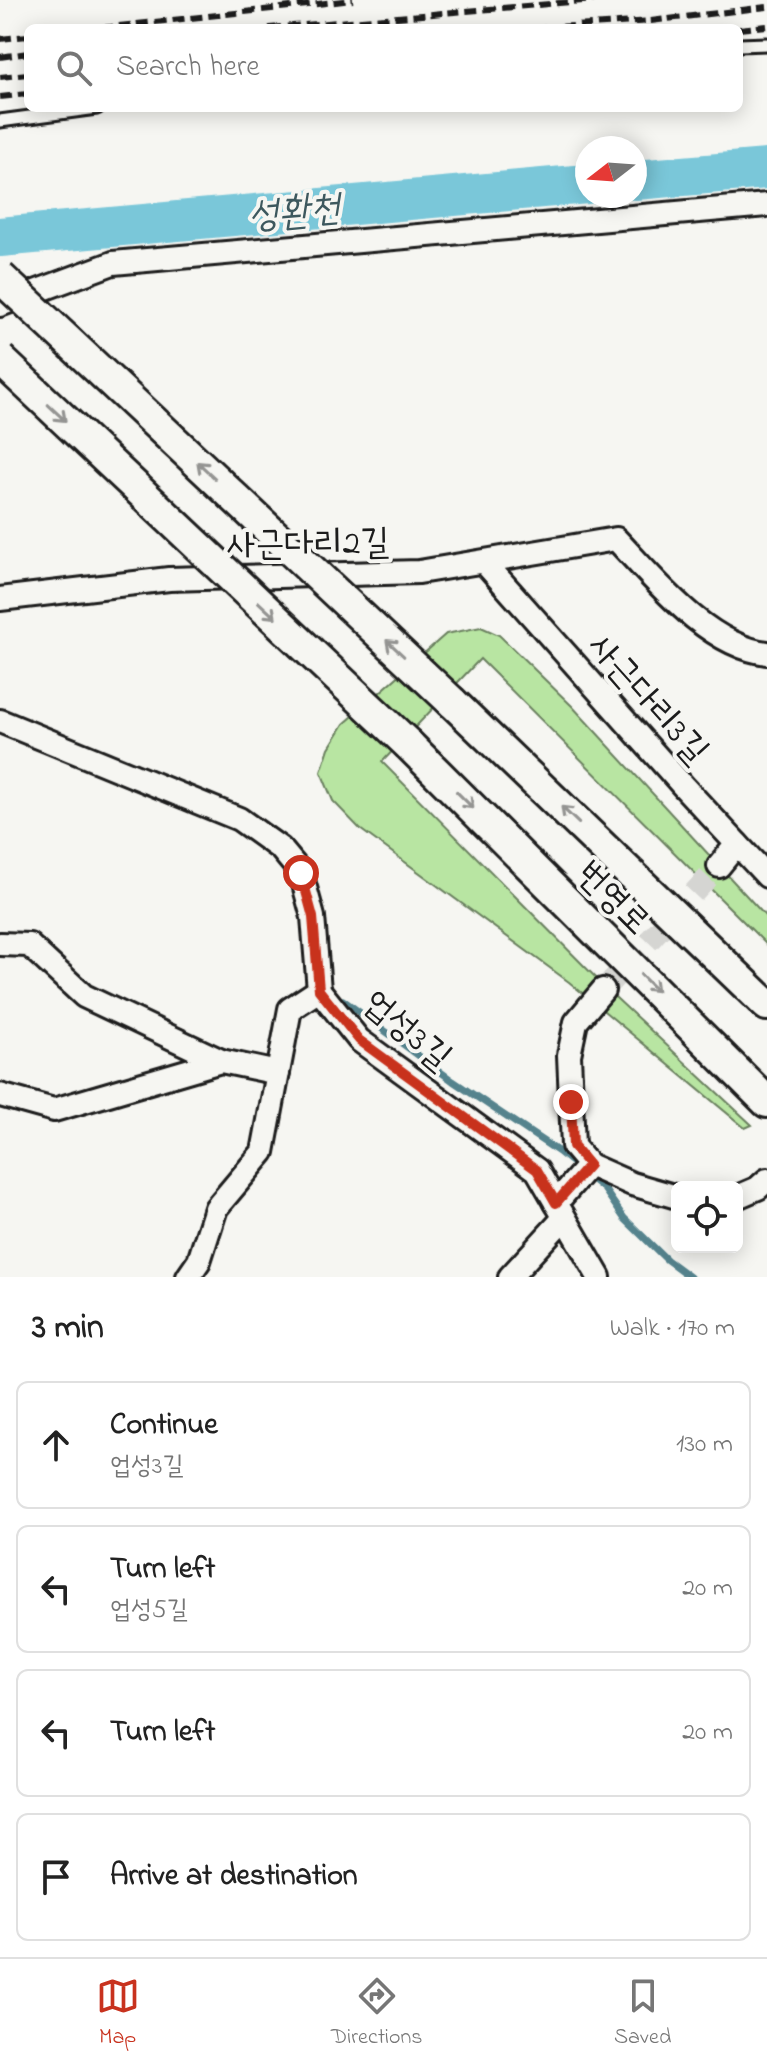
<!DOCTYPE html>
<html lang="en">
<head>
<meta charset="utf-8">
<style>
	body { margin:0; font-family:"Indie Flower","Poor Story",sans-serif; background:#f2f2f2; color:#222 }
	.controls { position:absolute; right:24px; bottom:24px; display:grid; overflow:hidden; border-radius:12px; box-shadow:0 4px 20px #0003 }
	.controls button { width:72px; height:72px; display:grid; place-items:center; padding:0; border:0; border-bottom:2px solid #e0e0e0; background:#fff; color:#222; font:40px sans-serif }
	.compass { position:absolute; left:575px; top:136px; width:72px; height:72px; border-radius:50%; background:#fff; box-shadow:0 4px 20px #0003; rotate:253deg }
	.stop { position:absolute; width:24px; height:24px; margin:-18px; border:6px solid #c8321e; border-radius:50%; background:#fff }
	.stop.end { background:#c8321e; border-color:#fff; box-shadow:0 2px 8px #0008 }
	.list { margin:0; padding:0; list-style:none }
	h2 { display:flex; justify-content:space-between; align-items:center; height:104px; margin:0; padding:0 32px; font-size:34px }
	h2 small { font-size:26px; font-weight:400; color:#767676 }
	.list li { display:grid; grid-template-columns:52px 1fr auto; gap:24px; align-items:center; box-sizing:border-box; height:128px; margin:0 16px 16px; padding:0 16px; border:2px solid #e0e0e0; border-radius:12px }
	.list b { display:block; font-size:30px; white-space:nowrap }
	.list p { margin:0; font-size:26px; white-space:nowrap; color:#767676 }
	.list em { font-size:26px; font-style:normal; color:#767676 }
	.icon { flex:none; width:44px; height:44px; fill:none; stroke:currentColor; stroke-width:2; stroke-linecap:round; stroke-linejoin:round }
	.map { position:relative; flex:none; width:767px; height:1277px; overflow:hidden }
	.search { position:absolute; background:#fff; box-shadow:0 4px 20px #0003; left:24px; right:24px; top:24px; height:88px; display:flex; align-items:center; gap:20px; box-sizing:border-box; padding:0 28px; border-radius:12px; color:#767676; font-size:30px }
	.sheet { height:680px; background:#fff }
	nav { display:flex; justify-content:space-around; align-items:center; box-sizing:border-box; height:112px; border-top:2px solid #e0e0e0; background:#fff; font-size:22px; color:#767676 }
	nav a { display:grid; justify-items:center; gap:4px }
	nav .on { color:#c8321e }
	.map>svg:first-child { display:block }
	.green { fill:#b8e5a2; stroke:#6a805f; stroke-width:2 }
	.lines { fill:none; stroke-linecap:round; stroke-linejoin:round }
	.stream { stroke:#54838d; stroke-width:7 }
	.river { stroke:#7ac7d9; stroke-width:40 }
	.street-tunnel { stroke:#d5d5d2; stroke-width:22; stroke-dasharray:22 11; stroke-linecap:butt }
	.lane-casing { stroke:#1c1c1c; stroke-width:17 }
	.street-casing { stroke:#1c1c1c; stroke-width:28 }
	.secondary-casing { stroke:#1c1c1c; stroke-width:36 }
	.lane { stroke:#f6f6f2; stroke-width:11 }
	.street { stroke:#f6f6f2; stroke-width:22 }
	.secondary { stroke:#f6f6f2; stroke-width:30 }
	.rail { stroke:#1c1c1c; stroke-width:6; stroke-dasharray:12 6; stroke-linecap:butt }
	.secondary-bridge-casing { stroke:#1c1c1c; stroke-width:36; stroke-linecap:butt }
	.secondary-bridge { stroke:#f6f6f2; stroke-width:30 }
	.oneway { stroke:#949492 }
	.route { stroke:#c8321e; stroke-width:10 }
	.labels { text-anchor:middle; stroke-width:8; stroke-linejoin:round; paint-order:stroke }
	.street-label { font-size:36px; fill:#1c1c1c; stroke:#f6f6f2 }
	.water-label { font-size:38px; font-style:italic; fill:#3d585e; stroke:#f6f6f2 }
</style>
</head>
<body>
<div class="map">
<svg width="767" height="1277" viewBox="0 0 767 1277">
	<rect width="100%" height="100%" fill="#f6f6f2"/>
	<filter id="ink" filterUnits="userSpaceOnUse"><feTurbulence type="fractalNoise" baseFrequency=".0125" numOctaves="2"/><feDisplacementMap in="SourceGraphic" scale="16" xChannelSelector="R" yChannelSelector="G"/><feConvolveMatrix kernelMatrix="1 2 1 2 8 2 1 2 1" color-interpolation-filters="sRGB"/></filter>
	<g filter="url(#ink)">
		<path class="green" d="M481 627 499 635 572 706 767 918V945L480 659 382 762 615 997 752 1125 745 1128 569 982 360 829 333 801 321 772 329 748 344 724 446 634Z"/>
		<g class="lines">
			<path class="stream" d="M343 1000 453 1081 559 1152 604 1189 624 1218 667 1260 690 1277"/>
			<g class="river">
				<path d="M635 180 767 169"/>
				<path d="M0 237 587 184"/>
			</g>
			<path class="street-tunnel" d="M603 990 719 866"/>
			<g class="lane-casing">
				<g id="lane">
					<path d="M739 45 767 44"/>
					<path d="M0 121 97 108"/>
				</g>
			</g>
			<g class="street-casing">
				<g id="street">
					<path d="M0 305 113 263 767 205"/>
					<path d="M484 562 684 787 767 876"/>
					<path d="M0 599 169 579 419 572 616 539C655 580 707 646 767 653"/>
					<path d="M0 721 239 819 281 849 301 873 313 917 319 990 359 1040 537 1170 599 1277"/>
					<path d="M719 866 737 844"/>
					<path d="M0 944 29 945 84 996 221 1061"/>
					<path d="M0 1095 54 1110 221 1061 278 1073"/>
					<path d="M589 1165 573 1146 569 1055 576 1022 603 990"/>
					<path d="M737 1197 758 1188 767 1180"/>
					<path d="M556 1203 589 1165 632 1184 677 1197"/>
					<path d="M188 1277 199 1261 216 1208 263 1152 290 1009 319 990"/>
					<path d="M510 1277 564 1218"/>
				</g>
			</g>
			<g class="secondary-casing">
				<g id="secondary">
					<path d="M452 702 767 1005"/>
					<path d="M409 745 767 1102"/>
				</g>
			</g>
			<use href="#lane" class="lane"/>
			<use href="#street" class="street"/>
			<use href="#secondary" class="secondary"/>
			<g class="rail">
				<path d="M101 28 353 0"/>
				<path d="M269 28 595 0"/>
				<path d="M543 28 651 21 767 7"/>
				<path d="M739 29 767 26"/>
				<path d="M0 39 28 36"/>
				<path d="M0 57 28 53"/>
				<path d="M0 77 28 74"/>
				<path d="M0 97 28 94"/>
			</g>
			<g class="secondary-bridge-casing">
				<g id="secondary-bridge">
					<path d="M0 277 452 702"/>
					<path d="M0 359 409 745"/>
				</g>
			</g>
			<use href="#secondary-bridge" class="secondary-bridge"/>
		</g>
		<defs><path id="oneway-shaft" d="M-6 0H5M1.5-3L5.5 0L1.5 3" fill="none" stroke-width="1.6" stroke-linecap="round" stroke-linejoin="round" transform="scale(2)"/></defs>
		<g class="oneway">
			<use href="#oneway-shaft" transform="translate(57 413) rotate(43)"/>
			<use href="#oneway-shaft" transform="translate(206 470) rotate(-137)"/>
			<use href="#oneway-shaft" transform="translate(267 610) rotate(43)"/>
			<use href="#oneway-shaft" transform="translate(395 648) rotate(-137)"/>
			<use href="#oneway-shaft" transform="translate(465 800) rotate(45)"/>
			<use href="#oneway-shaft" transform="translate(570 815) rotate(-136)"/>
			<use href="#oneway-shaft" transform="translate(649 983) rotate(45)"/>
		</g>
	</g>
	<g class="lines" filter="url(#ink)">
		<path class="route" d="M301 873 313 917 319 990 359 1040 537 1170 556 1203 589 1165 573 1146 571 1102"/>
	</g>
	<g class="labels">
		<g class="street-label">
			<text transform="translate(308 541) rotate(-1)" y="13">사근다리2길</text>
			<text transform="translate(650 697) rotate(48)" y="13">사근다리3길</text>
			<text transform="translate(615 896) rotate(45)" y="13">번영로</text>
			<text transform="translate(409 1028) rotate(40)" y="13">업성3길</text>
		</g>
		<g class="water-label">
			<text transform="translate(294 210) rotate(-5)" y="13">성환천</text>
		</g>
	</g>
</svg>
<div class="controls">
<button><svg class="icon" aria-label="locate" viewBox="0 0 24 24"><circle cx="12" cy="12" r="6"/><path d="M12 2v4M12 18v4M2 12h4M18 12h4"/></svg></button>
</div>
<svg class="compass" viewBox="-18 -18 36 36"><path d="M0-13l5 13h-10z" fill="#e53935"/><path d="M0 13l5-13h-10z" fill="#767676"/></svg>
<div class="stop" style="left:301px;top:873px"></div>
<div class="stop end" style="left:571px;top:1102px"></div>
<div class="search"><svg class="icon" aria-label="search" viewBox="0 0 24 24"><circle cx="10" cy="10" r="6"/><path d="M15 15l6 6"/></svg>Search here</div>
</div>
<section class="sheet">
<h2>3 min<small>Walk · 170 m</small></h2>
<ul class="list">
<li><svg class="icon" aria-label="ahead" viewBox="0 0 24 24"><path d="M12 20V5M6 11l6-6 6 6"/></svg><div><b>Continue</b><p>업성3길</p></div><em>130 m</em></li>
<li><svg class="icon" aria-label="left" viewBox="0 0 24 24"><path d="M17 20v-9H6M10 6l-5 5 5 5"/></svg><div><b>Turn left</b><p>업성5길</p></div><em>20 m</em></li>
<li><svg class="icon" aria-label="left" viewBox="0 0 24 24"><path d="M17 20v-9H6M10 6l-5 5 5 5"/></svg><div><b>Turn left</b></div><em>20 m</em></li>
<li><svg class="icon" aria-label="arrive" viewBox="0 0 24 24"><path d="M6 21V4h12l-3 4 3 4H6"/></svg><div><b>Arrive at destination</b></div></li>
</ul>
</section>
<nav>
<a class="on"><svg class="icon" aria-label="map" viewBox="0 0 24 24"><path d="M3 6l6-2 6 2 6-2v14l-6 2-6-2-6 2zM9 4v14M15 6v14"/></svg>Map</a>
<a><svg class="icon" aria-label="directions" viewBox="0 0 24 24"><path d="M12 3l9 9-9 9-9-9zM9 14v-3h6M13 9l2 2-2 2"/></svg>Directions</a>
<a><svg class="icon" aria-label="saved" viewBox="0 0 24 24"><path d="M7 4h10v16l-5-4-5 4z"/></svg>Saved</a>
</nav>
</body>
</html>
